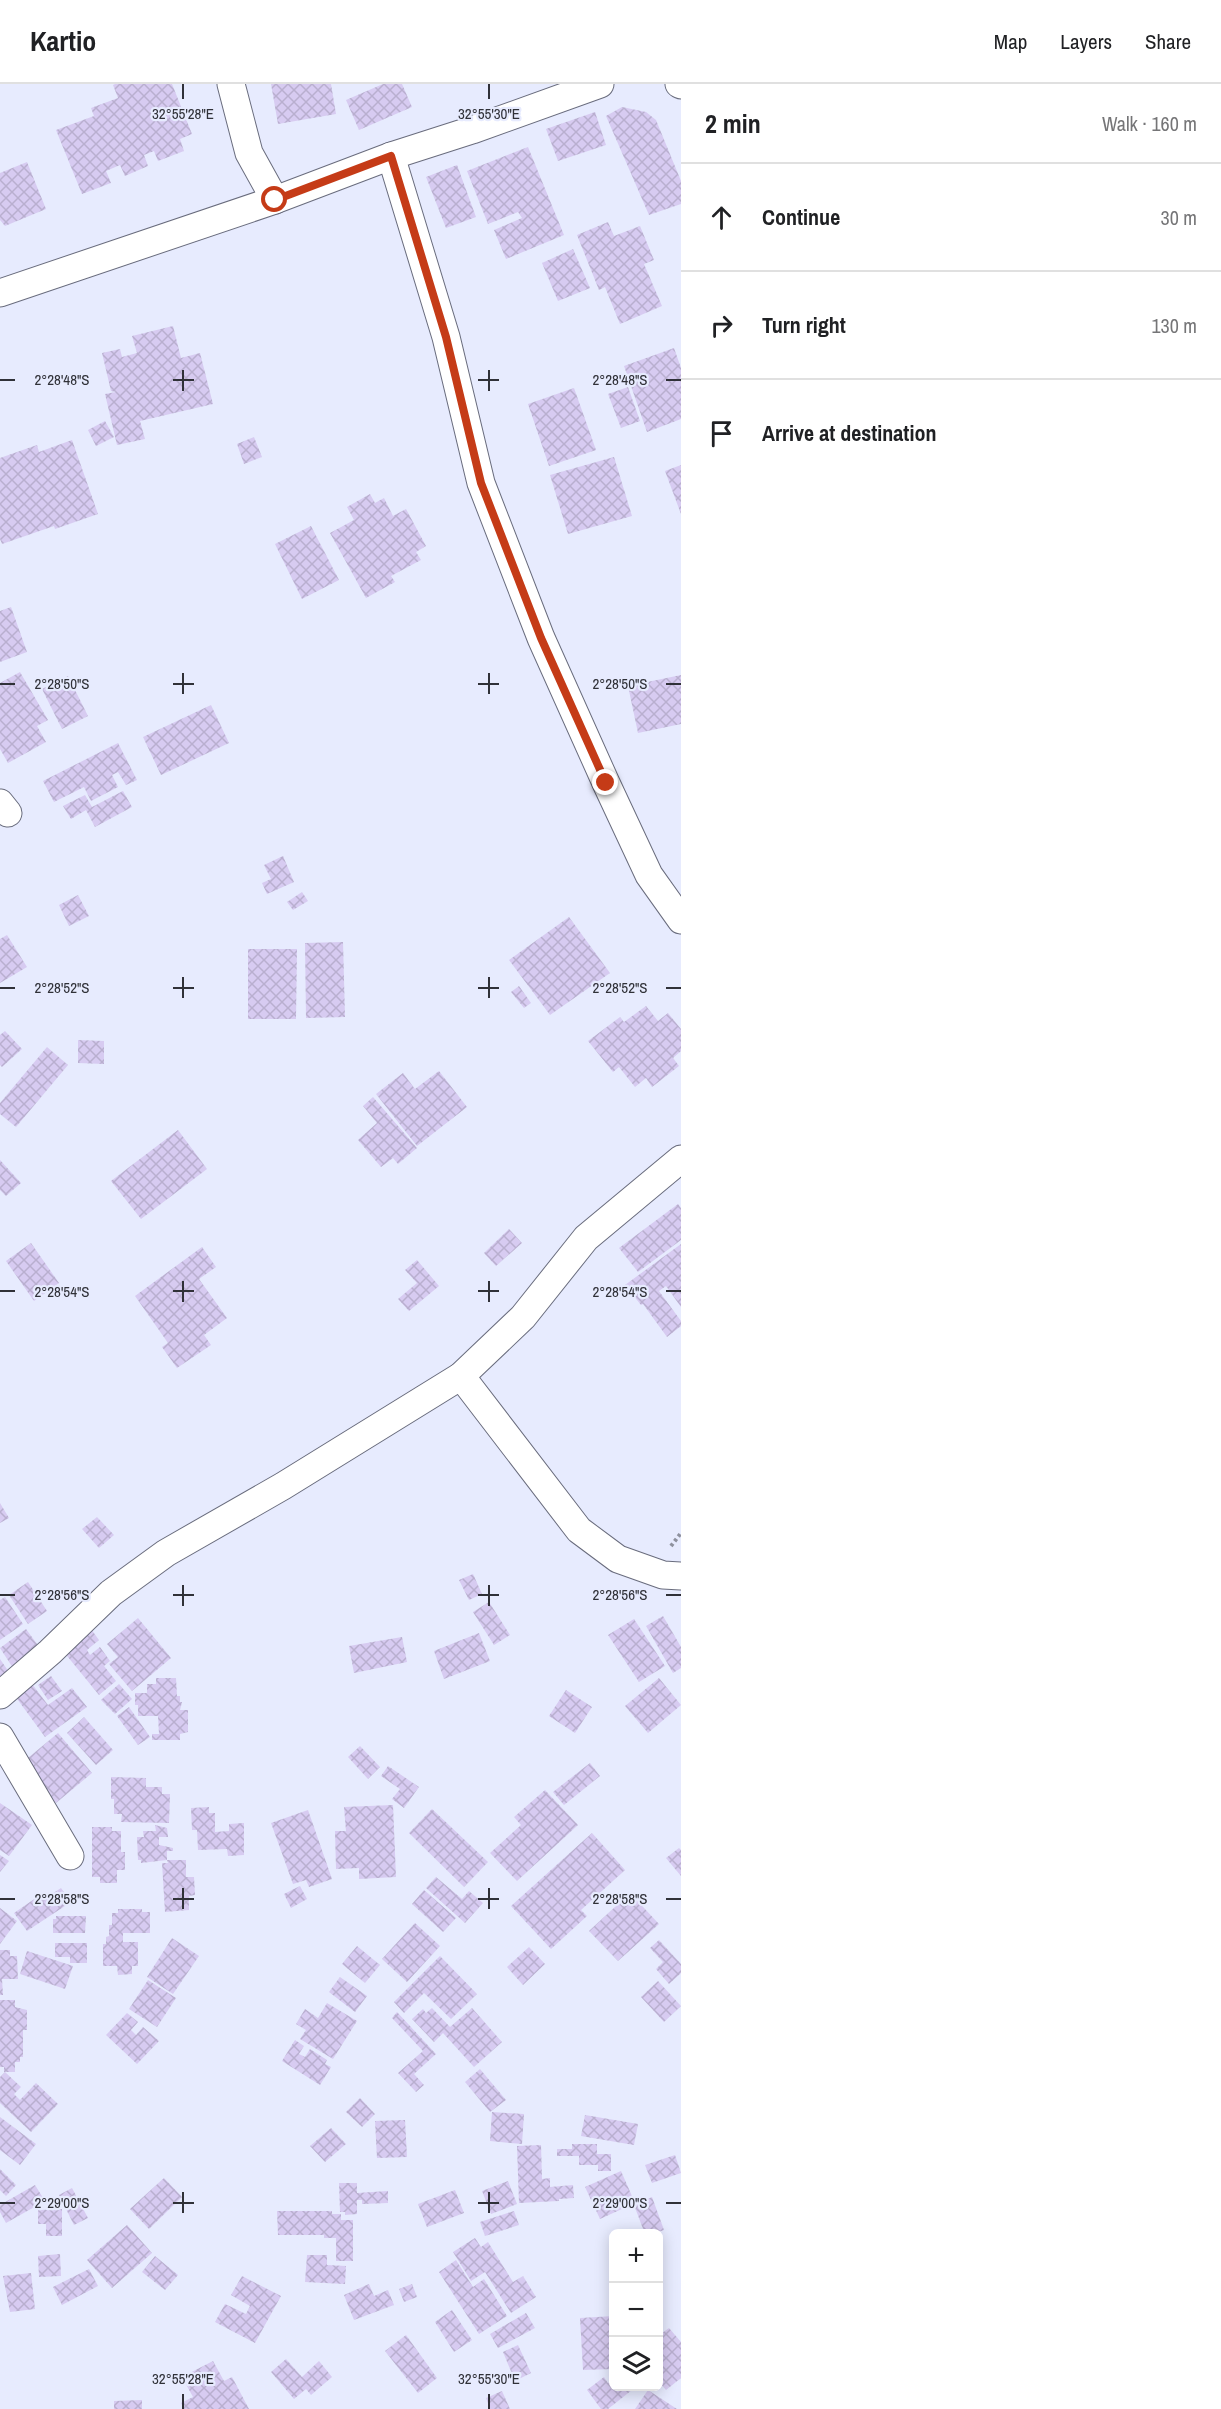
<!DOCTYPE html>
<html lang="en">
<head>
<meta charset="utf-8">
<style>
	body { margin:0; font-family:"Archivo Narrow",sans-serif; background:#f2f2f2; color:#202124 }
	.controls { position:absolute; right:18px; bottom:18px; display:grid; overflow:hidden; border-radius:9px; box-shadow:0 3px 15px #0003 }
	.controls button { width:54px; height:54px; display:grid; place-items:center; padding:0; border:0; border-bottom:2px solid #e0e0e0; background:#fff; color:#202124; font:30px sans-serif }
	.stop { position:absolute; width:18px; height:18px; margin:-14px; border:4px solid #c53b17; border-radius:50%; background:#fff }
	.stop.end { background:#c53b17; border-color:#fff; box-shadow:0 2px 6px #0008 }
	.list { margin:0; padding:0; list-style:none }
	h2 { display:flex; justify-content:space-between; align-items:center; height:78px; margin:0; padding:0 24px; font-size:26px }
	h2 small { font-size:20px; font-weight:400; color:#757577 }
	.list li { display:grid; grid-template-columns:39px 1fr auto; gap:18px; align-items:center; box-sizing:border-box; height:108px; padding:0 24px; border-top:2px solid #e0e0e0 }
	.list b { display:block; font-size:22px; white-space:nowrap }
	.list em { font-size:20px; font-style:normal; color:#757577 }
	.icon { flex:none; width:33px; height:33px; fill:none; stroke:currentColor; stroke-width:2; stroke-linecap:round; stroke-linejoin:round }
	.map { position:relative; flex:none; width:681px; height:2325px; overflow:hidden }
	header { display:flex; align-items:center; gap:36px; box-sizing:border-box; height:84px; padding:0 30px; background:#fff; border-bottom:2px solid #e0e0e0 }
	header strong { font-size:28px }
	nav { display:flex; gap:33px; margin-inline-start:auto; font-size:21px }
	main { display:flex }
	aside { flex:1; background:#fff }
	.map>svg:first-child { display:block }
	.building { fill:url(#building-cross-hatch) }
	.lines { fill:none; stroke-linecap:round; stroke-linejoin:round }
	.street-casing { stroke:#696c7d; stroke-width:29 }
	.path { stroke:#8e919e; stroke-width:4; stroke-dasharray:3 3; stroke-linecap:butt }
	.street { stroke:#fff; stroke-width:27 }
	.route { stroke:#c53b17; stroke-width:8 }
	.ticks { fill:none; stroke:#303138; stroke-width:2 }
	.ticks-label { font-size:15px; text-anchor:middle; fill:#303138; stroke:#e7ebfe; stroke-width:4.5; stroke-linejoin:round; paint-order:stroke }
</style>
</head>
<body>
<header>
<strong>Kartio</strong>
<nav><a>Map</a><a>Layers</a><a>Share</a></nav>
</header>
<main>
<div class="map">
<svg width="681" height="2325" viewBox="0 0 681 2325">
	<defs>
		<pattern id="building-cross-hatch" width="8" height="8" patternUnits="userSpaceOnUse" patternTransform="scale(1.5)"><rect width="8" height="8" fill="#d7cbf1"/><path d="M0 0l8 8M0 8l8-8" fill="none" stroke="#b9afcf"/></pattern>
	</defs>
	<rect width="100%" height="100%" fill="#e7ebfe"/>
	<g class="building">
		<path d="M115 0H172L192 50 180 55 184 67 158 77 154 67 144 71 148 82 125 92 120 81 106 87 111 99 82 110 56 46 94 32 91 24 118 14 113 1Z"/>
		<path d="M271 0H331L336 30 278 40Z"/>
		<path d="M383 0H402L412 23 359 46 346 16Z"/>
		<path d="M622 23 646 28 656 36 681 97V120L649 131 606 32Z"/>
		<path d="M595 28 606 61 558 77 546 45Z"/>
		<path d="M528 63 564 151 506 175 494 146 522 134 518 128 488 140 467 87Z"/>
		<path d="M27 78 46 125 5 142 0 136V89Z"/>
		<path d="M457 81 476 133 446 144 426 93Z"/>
		<path d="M608 138 614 152 640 142 654 176 644 180 662 222 620 240 605 203 599 206 577 151Z"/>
		<path d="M573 165 590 204 558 217 542 179Z"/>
		<path d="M173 242 181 274 200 269 213 320 140 337 145 355 117 361 105 310 116 308 111 307 102 269 120 265 122 273 137 269 132 252Z"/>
		<path d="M674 264 681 284V335L647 348 624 282Z"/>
		<path d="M628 303 640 337 621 344 608 310Z"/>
		<path d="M574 304 596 366 549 382 528 320Z"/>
		<path d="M105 337 114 353 96 362 88 346Z"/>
		<path d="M254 353 262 373 244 380 237 360Z"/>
		<path d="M72 356 98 430 55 445 54 442 2 460 0 455V374L37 361 39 368Z"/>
		<path d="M614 373 632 432 568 450 550 391Z"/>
		<path d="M681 381V430L665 387Z"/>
		<path d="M370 410 375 419 384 414 393 432 406 425 426 462 416 468 421 476 391 492 395 498 366 514 330 449 354 436 347 423Z"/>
		<path d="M311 442 339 496 302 515 275 460Z"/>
		<path d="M11 523 27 568 0 578V527Z"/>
		<path d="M20 588 48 636 37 642 46 658 8 679 0 665V599Z"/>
		<path d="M681 591V640L638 649 628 602Z"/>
		<path d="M68 592 88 632 62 645 42 605Z"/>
		<path d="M211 621 229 659 161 691 143 653Z"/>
		<path d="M118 659 137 696 126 701 118 688 112 691 118 703 91 717 84 703 54 718 43 697Z"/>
		<path d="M123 707 132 723 95 743 86 726 71 735 63 722 85 711 92 723Z"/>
		<path d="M283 772 294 798 267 810 262 799 271 795 264 781Z"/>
		<path d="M302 808 308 817 293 826 287 818Z"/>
		<path d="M78 811 89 832 69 842 59 821Z"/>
		<path d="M569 833 610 889 550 931 509 876Z"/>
		<path d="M7 851 27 883 0 899V855Z"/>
		<path d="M343 858 345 933 306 934 305 859Z"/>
		<path d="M248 865H297L296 935H248Z"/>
		<path d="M519 902 531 919 524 924 511 908Z"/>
		<path d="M646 922 658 937 668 929 681 945V967L673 974 679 982 652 1003 646 994 635 1003 619 983 613 988 588 957 620 933 624 938Z"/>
		<path d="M5 947 22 965 2 983 0 981V951Z"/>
		<path d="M78 956 104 957V980L78 979Z"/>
		<path d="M47 963 68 981 16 1043 0 1030V1019Z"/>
		<path d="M439 987 467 1023 417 1062 376 1010 403 989 415 1005Z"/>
		<path d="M373 1013 417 1064 398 1080 393 1074 381 1083 358 1056 377 1039 363 1022Z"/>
		<path d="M178 1046 207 1085 141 1135 111 1097Z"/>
		<path d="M0 1076 21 1099 6 1112 0 1106Z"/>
		<path d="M678 1120 681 1124V1156L638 1188 619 1164Z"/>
		<path d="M509 1145 522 1159 496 1182 484 1169Z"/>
		<path d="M31 1159 59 1199 34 1217 6 1177Z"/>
		<path d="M681 1160V1223L666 1202 659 1207 681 1237V1242L667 1253 643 1220 641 1221 625 1201Z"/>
		<path d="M202 1163 216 1183 199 1195 227 1234 204 1251 211 1261 177 1284 162 1263 168 1259 135 1212Z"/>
		<path d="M417 1176 439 1202 409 1227 398 1215 417 1199 405 1186Z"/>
		<path d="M0 1419 9 1434 0 1439Z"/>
		<path d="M97 1433 114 1451 99 1464 82 1445Z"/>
		<path d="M473 1490 482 1510 469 1516 459 1496Z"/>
		<path d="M28 1498 47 1527 28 1540 9 1511Z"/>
		<path d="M5 1513 23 1540 0 1556V1516Z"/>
		<path d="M489 1518 510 1551 494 1561 473 1528Z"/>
		<path d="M663 1532 681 1563V1584L673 1589 646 1542Z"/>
		<path d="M138 1534 171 1574 132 1607 109 1580 118 1573 107 1560Z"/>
		<path d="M634 1535 665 1582 639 1598 608 1551Z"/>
		<path d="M26 1545 40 1564 13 1584 0 1564Z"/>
		<path d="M91 1545 99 1556 87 1566 90 1571 100 1563 110 1577 104 1582 116 1597 99 1611 63 1567Z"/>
		<path d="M479 1549 490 1577 444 1595 434 1567Z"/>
		<path d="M402 1553 407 1578 354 1589 349 1562Z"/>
		<path d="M0 1575 11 1591 0 1598Z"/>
		<path d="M51 1592 62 1607 48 1616 38 1601Z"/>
		<path d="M156 1594H176L177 1612H180V1618H182L180 1626H188V1648L180 1650V1656H152V1650H159L158 1632H138V1621H135V1609H147V1600H156Z"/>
		<path d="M659 1594 681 1621 648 1649 625 1622Z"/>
		<path d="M32 1600 48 1621 72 1604 87 1623 45 1653 15 1612Z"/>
		<path d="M119 1600 132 1615 115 1630 101 1616Z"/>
		<path d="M566 1606 592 1623 575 1649 549 1632Z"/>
		<path d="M129 1623 150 1653 138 1661 117 1632Z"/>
		<path d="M84 1633 113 1666 96 1681 67 1649Z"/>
		<path d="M58 1649 92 1689 56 1719 22 1679Z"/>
		<path d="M360 1662 380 1683 368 1695 348 1673Z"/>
		<path d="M590 1679 600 1692 564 1721 553 1708Z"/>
		<path d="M388 1682 419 1703 404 1724 392 1715 400 1705 381 1692Z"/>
		<path d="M111 1693 146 1694V1703H162V1710H170L169 1739 121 1738 122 1730H114V1715H111Z"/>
		<path d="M545 1706 578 1741 517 1797 490 1769 521 1741 514 1733Z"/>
		<path d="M0 1719 32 1741 9 1772 0 1766Z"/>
		<path d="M393 1721 396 1793 359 1795V1784L336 1785 335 1747H346L344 1723Z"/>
		<path d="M209 1723V1729H215V1748L229 1747V1740L244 1739V1771L228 1772 227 1765 198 1766 197 1746H192L191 1724Z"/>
		<path d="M432 1725 488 1778 464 1803 409 1749Z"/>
		<path d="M308 1726 332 1795 309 1803 306 1796 293 1800 271 1739Z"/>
		<path d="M155 1741 167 1744 168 1753H159V1761L173 1764V1767H167V1776L141 1779V1776H138L137 1753H144L143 1747H156Z"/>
		<path d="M92 1743H112V1747H121V1768H125V1786H117V1799H100V1793H92Z"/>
		<path d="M592 1749 625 1786 581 1826 587 1832 551 1865 511 1822Z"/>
		<path d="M679 1764 681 1766V1792L666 1774Z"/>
		<path d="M0 1771 9 1777 0 1788Z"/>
		<path d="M167 1776H186V1793H194L195 1811 189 1812V1826L165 1828 162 1779H168Z"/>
		<path d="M436 1793 462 1815 469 1807 483 1819 465 1839 426 1804Z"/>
		<path d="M300 1802 307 1815 291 1824 284 1810Z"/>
		<path d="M61 1804 71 1818 27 1847 14 1829 43 1809 46 1814Z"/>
		<path d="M424 1806 456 1834 443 1848 412 1820Z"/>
		<path d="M630 1809 659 1840 618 1877 589 1847Z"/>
		<path d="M0 1824 17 1837 0 1860Z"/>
		<path d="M118 1825H142V1828H150V1849H123V1858H138V1882H132V1890L118 1891 117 1882H103V1860H106V1853L109 1852V1841H112V1829H118Z"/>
		<path d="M56 1832H86L85 1849H53V1835H56Z"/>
		<path d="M415 1839 440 1862 407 1898 382 1875Z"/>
		<path d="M172 1854 199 1872 173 1910 147 1893Z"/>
		<path d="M659 1856 681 1880V1889L669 1900 656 1885 663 1878 650 1864Z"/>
		<path d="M55 1859H87V1879H70V1873H55Z"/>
		<path d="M357 1862 380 1881 365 1899 342 1880Z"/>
		<path d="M529 1863 545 1880 523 1901 507 1883Z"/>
		<path d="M0 1866H10V1872H17L18 1895H2L3 1911H0Z"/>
		<path d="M27 1867 73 1882 65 1905 20 1890Z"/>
		<path d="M440 1872 477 1910 451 1935 424 1909 404 1929 394 1918Z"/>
		<path d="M340 1893 367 1912 355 1928 329 1908Z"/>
		<path d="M148 1896 176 1914 157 1943 129 1925Z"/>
		<path d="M658 1897 681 1922 664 1938 641 1913Z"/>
		<path d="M0 1916H15V1923L27 1926V1946H23V1973H20V1978H15V1988H4V1983H0Z"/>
		<path d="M327 1919 357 1937 333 1975 300 1955 306 1946 296 1940 305 1925 318 1934Z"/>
		<path d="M432 1924 450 1943 472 1924 502 1958 474 1983 443 1949 434 1958 412 1935 423 1925 426 1929Z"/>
		<path d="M397 1928 436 1970 414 1990 424 2001 416 2008 398 1989 423 1967 392 1934Z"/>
		<path d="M127 1929 138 1938 131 1946 136 1951 143 1943 159 1957 137 1980 106 1951Z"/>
		<path d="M295 1956 304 1962 299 1970 305 1973 310 1965 327 1976 325 1980 331 1983 320 2001 282 1977Z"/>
		<path d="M480 1985 506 2016 490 2028 465 1998Z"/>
		<path d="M5 1988 21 2003 14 2010 20 2016 36 1999 58 2020 31 2048 0 2019V1993Z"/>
		<path d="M360 2014 375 2030 362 2043 346 2028Z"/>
		<path d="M492 2028 524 2030 522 2060 490 2057Z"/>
		<path d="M585 2031 638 2040 634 2061 581 2052Z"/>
		<path d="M0 2033 36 2060 20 2081 0 2066Z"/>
		<path d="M405 2036 407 2073 377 2074 375 2037Z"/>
		<path d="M331 2044 346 2060 325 2078 310 2062Z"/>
		<path d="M572 2060H597V2070H611V2087H598V2081H579V2072H557V2065H572Z"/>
		<path d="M541 2061 542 2095 550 2094V2103L573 2101 574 2114 559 2115V2117L519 2119 517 2062Z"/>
		<path d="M675 2071 681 2089 652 2099 645 2081Z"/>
		<path d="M0 2085 16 2101 6 2112 0 2106Z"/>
		<path d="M621 2087 635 2119 600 2135 585 2103Z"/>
		<path d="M164 2094 182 2113 149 2145 130 2125Z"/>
		<path d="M508 2097 517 2120 491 2130 482 2107Z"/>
		<path d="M339 2099H357V2109L388 2107V2119L362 2120V2116H357V2130L345 2131V2128H340Z"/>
		<path d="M35 2101 45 2117 6 2139 0 2128V2121Z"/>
		<path d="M72 2104 88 2134 74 2141 59 2111Z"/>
		<path d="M455 2106 464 2129 427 2143 418 2120Z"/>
		<path d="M652 2113 664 2146 653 2150H645L634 2121Z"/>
		<path d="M62 2125V2152H46V2140H38V2126Z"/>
		<path d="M277 2127H332V2130H341V2136H353V2177H336V2154H324V2151H278Z"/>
		<path d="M514 2127 519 2141 485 2152 480 2138Z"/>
		<path d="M127 2141 152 2169 112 2204 87 2176Z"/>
		<path d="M475 2154 481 2163 488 2158 513 2198 523 2192 536 2213 511 2229 485 2188 471 2197 453 2168Z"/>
		<path d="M60 2170 61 2192 39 2193 38 2172Z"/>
		<path d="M307 2171H327V2181L346 2182 345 2200 305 2198Z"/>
		<path d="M155 2172 178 2191 165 2206 142 2188Z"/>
		<path d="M456 2176 473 2203 484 2195 507 2232 479 2250 439 2188Z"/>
		<path d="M89 2185 98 2202 62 2221 53 2203Z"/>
		<path d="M31 2189 35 2225 10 2228 3 2192Z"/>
		<path d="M242 2192 281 2212 255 2259 215 2238 225 2220 246 2230 250 2222 231 2211Z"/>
		<path d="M369 2200 374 2212 388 2206 394 2221 354 2236 344 2211Z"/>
		<path d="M412 2200 417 2213 404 2218 399 2205Z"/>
		<path d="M452 2226 472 2256 454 2268 435 2238Z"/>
		<path d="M526 2229 535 2244 498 2264 490 2250Z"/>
		<path d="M614 2232V2285L583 2286 580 2234Z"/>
		<path d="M669 2244 681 2258V2294L666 2306 658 2297V2279L661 2277 658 2273V2252Z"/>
		<path d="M406 2251 437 2294 418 2309 385 2267Z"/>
		<path d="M518 2261 531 2289 515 2297 503 2268Z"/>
		<path d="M286 2275 302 2293 319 2277 332 2293 311 2311 306 2305 294 2315 271 2288Z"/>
		<path d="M213 2277 224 2297 232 2293 249 2325H184L181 2319 193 2313 182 2293Z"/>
		<path d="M604 2293 608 2299 614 2295V2302H637L608 2325H601L587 2306Z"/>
		<path d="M648 2306 677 2325H635Z"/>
		<path d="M502 2307 510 2325H490L486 2314Z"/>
		<path d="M142 2316V2325H114V2317Z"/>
	</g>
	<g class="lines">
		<g class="street-casing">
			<g id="street">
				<path d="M231 0 249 69 275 116"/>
				<path d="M679 0 681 1"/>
				<path d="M391 72 446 253 481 399 541 554 606 699 649 791 681 836"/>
				<path d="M0 209 275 116 391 72 472 46 600 0"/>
				<path d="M0 719 8 729"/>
				<path d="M461 1292 579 1446 618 1475 663 1491 681 1492"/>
				<path d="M0 1611 50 1568 111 1509 166 1469 283 1402 461 1292 523 1233 586 1154 681 1075"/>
				<path d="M0 1653 70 1772"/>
			</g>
		</g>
		<path class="path" d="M671 1462 681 1449"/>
		<use href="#street" class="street"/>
	</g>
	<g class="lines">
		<path class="route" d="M275 116 391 72 446 253 481 399 541 554 606 699"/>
	</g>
	<path class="ticks" d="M183 0V15M489 0V15M183 286V307M489 286V307M0 296H15M173 296H194M478 296H499M666 296H681M183 589V610M489 589V610M0 600H15M173 600H194M478 600H499M666 600H681M183 893V914M489 893V914M0 904H15M173 904H194M478 904H499M666 904H681M183 1197V1218M489 1197V1218M0 1207H15M173 1207H194M478 1207H499M666 1207H681M183 1501V1522M489 1501V1522M0 1511H15M173 1511H194M478 1511H499M666 1511H681M183 1804V1825M489 1804V1825M0 1815H15M173 1815H194M478 1815H499M666 1815H681M183 2108V2129M489 2108V2129M0 2119H15M173 2119H194M478 2119H499M666 2119H681M183 2310V2325M489 2310V2325"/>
	<g class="ticks-label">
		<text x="183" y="35">32°55'28"E</text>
		<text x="489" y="35">32°55'30"E</text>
		<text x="62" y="301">2°28'48"S</text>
		<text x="620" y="301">2°28'48"S</text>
		<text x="62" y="605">2°28'50"S</text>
		<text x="620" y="605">2°28'50"S</text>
		<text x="62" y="909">2°28'52"S</text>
		<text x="620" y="909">2°28'52"S</text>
		<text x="62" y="1213">2°28'54"S</text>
		<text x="620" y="1213">2°28'54"S</text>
		<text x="62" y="1516">2°28'56"S</text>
		<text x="620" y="1516">2°28'56"S</text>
		<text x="62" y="1820">2°28'58"S</text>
		<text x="620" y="1820">2°28'58"S</text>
		<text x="62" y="2124">2°29'00"S</text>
		<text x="620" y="2124">2°29'00"S</text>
		<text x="183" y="2300">32°55'28"E</text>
		<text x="489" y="2300">32°55'30"E</text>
	</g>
</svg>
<div class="controls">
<button>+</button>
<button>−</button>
<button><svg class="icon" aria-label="layers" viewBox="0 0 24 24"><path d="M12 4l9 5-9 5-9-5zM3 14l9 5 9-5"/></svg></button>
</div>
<div class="stop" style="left:275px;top:116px"></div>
<div class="stop end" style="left:606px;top:699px"></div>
</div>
<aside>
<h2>2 min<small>Walk · 160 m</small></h2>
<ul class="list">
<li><svg class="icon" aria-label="ahead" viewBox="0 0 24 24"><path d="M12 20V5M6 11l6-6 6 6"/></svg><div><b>Continue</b></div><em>30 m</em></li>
<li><svg class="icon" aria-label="right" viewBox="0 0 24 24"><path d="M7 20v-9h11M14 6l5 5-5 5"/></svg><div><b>Turn right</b></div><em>130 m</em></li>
<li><svg class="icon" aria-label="arrive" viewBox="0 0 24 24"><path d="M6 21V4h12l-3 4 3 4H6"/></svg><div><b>Arrive at destination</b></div></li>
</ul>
</aside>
</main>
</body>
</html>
